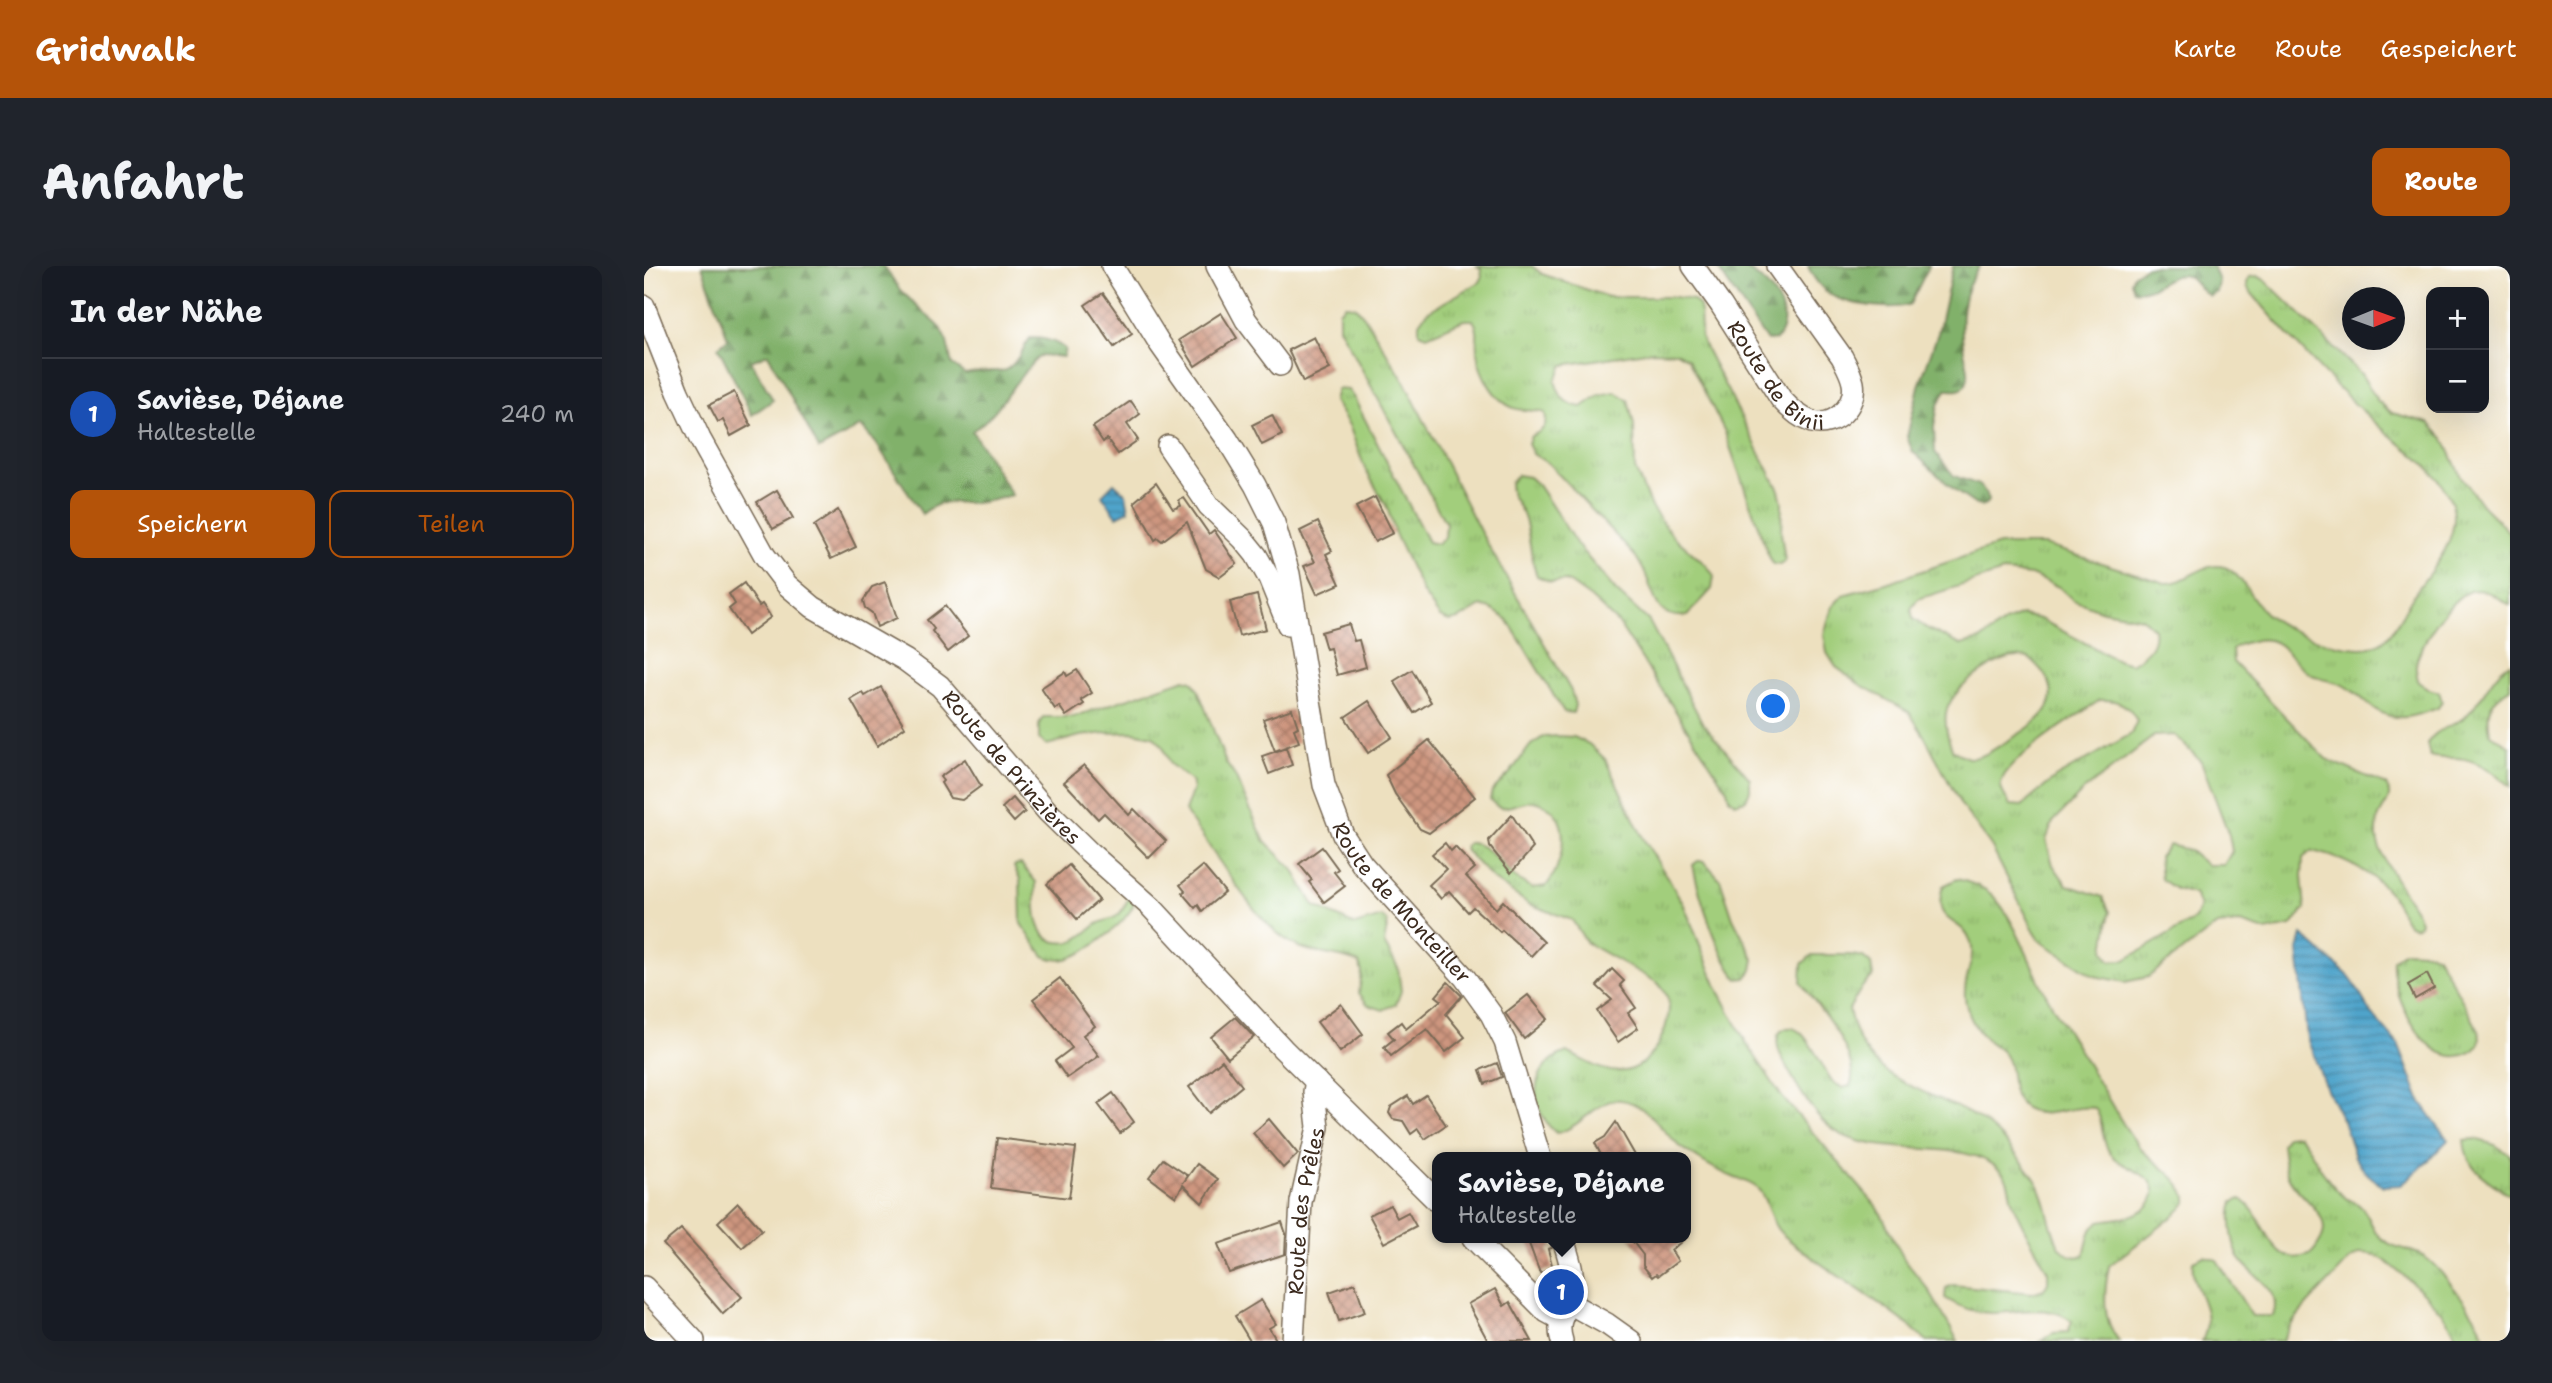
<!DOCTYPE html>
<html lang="de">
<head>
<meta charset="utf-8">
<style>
	body { margin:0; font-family:"Shantell Sans",sans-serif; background:#20242c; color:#f1f3f6 }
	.controls { position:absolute; right:21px; top:21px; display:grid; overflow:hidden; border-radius:14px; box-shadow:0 7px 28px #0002 }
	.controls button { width:63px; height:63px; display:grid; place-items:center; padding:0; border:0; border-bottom:2px solid #363941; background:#171b24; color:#f1f3f6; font:35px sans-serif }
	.compass { position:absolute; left:1698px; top:21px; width:63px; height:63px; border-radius:50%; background:#171b24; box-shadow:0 7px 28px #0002; rotate:89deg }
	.you { position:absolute; left:1130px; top:441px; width:24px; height:24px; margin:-18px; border:5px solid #fff; border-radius:50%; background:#1a73e8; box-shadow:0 0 0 10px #1a73e833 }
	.badge { display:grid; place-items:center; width:46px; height:46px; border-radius:50%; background:#b45309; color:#fff; font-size:23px; font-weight:700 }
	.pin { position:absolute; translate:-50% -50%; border:4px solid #fff; box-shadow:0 2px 7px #0006 }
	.popup { position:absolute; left:788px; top:886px; width:259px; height:91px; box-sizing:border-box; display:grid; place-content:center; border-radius:14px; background:#171b24; filter:drop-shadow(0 2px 5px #0005); font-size:23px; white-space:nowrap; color:#9ea1a6 }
	.popup b { font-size:26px; color:#f1f3f6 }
	.popup::after { content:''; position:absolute; left:50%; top:100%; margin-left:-14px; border:14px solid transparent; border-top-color:#171b24 }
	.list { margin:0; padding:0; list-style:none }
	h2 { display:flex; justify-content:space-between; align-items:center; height:91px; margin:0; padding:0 28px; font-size:30px }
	h2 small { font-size:23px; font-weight:400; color:#9ea1a6 }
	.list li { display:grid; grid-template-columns:46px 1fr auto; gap:21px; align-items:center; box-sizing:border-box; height:112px; padding:0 28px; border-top:2px solid #363941 }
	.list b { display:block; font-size:26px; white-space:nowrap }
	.list p { margin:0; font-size:23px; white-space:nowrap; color:#9ea1a6 }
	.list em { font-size:23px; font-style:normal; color:#9ea1a6 }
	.actions { display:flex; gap:14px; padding:21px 28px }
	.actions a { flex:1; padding:16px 0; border:2px solid #b45309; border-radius:14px; text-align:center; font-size:24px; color:#b45309 }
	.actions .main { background:#b45309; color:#fff }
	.map { position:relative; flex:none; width:1866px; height:1075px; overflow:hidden; border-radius:14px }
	header { display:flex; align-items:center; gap:42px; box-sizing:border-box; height:98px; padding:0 35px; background:#b45309; color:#fff }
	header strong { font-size:33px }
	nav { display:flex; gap:38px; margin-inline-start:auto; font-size:24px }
	.intro { display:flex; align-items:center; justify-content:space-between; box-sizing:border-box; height:168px; padding:0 42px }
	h1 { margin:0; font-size:49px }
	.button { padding:18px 32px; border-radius:14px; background:#b45309; color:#fff; font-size:24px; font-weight:700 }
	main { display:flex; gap:42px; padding:0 42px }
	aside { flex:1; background:#171b24; border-radius:14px; box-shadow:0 7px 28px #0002 }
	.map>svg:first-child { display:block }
	.grass { fill:url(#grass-tufts); stroke:#6e7c4c; stroke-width:2; fill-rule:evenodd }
	.forest { fill:url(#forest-firs); stroke:#5e6e44; stroke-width:2 }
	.water { fill:url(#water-rules); stroke:#466774; stroke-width:2 }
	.building { fill:url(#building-cross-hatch) }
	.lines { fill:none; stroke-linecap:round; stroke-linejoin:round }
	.minor-casing { stroke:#796a56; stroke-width:24 }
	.minor { stroke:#fff; stroke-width:21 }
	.labels { text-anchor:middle; stroke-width:7; stroke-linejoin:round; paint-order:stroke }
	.street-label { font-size:21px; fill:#3b2a1e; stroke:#fff }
</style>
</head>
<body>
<header>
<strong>Gridwalk</strong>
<nav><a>Karte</a><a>Route</a><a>Gespeichert</a></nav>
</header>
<div class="intro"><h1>Anfahrt</h1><a class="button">Route</a></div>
<main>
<aside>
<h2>In der Nähe<small></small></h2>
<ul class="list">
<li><span class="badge" style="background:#1a4fb4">1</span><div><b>Savièse, Déjane</b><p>Haltestelle</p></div><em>240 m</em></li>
</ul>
<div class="actions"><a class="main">Speichern</a><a>Teilen</a></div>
</aside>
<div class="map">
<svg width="1866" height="1075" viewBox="0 0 1866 1075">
	<defs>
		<pattern id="grass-tufts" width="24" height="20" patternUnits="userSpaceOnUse" patternTransform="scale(1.75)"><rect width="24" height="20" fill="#a2ce7b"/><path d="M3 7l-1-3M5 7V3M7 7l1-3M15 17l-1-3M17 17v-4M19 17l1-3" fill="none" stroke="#8cb16a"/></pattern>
		<pattern id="forest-firs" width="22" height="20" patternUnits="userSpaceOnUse" patternTransform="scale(1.75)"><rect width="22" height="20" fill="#81b16b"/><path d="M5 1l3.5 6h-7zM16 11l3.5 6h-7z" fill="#6b9057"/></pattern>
		<pattern id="water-rules" width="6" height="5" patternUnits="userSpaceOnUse" patternTransform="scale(1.75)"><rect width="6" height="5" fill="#50a4cb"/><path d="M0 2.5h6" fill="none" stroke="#4486a4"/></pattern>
		<pattern id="building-cross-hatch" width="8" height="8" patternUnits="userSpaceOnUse" patternTransform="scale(1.75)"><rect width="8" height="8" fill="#ce967f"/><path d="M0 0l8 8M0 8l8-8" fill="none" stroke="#a87b67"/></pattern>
	</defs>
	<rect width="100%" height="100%" fill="#fff"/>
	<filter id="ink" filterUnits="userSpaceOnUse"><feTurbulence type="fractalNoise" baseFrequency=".0143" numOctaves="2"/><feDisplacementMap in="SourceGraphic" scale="14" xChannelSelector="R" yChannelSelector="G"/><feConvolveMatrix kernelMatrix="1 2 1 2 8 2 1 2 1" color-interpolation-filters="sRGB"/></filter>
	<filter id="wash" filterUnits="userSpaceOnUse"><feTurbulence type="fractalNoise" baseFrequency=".00686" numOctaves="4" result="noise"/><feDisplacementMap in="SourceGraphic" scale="28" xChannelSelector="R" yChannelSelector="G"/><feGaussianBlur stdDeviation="1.57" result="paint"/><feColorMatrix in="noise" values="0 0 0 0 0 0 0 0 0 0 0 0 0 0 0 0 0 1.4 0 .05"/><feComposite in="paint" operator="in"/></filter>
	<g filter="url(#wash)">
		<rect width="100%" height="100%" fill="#ede0bf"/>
		<g class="grass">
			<path d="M833 0H888L898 8 964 31H1031L1049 34 1056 41 1057 70 1062 83 1135 224 1138 236 1137 267 1141 295 1136 299 1129 298 1124 288 1080 164 1044 93 1032 86 1008 85 919 99 911 115C916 131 920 139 938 141L955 129 971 126 984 134 990 159 991 203 1007 241 1030 271 1063 300 1070 310 1068 323 1043 350C1013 353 1012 335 1003 312 1001 305 996 298 992 291L905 198 889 188 884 178 887 170C899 165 904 160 901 147 892 144 883 145 873 143 851 137 835 107 833 86 832 74 836 64 829 54H820L783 70 775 67V57L783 46 836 16 838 12 837 3Z"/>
			<path d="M1613 10 1621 14 1717 108 1733 134 1748 147 1785 157 1800 173 1816 209 1839 240 1866 267V339C1854 332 1841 321 1826 325 1807 331 1774 380 1772 399 1771 404 1774 411 1774 416L1785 423 1795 426 1798 435 1794 442C1779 447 1762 454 1746 450 1726 445 1718 429 1701 420 1690 414 1676 415 1665 407 1643 393 1639 367 1608 375 1600 377 1594 378 1588 384L1589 396 1682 493 1742 519C1751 533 1738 540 1734 553 1733 557 1733 565 1733 570 1734 591 1762 628 1773 647L1776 656 1774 660 1770 661 1764 658C1757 647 1751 635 1744 625 1728 606 1692 589 1667 585L1659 592 1658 611 1661 643 1647 660 1621 665 1596 657 1573 659 1504 711 1481 716 1450 710 1395 674 1346 578 1317 539 1282 473 1265 446 1215 418 1192 401 1183 387 1180 368 1189 340 1199 329 1242 317 1355 279H1400L1521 317C1542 319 1557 295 1580 301 1596 305 1609 336 1622 348 1643 366 1688 381 1716 382 1747 383 1755 352 1769 330 1786 305 1812 279 1810 247 1809 236 1801 223 1795 214 1775 188 1746 172 1724 150 1681 111 1642 67 1604 23L1603 17 1605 11ZM1359 306 1387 309 1415 321 1429 334 1459 345 1498 352 1510 363C1513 380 1501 389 1487 398L1473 394 1396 353 1378 349 1361 356 1336 374 1317 379 1284 363 1269 353 1267 343 1274 333ZM1385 392C1431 431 1400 454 1360 477 1350 483 1337 493 1325 492 1320 491 1314 487 1309 485 1304 473 1300 461 1302 447 1307 424 1341 400 1362 393 1369 390 1378 391 1385 392ZM1456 434C1474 433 1485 439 1493 455L1487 468 1411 512 1378 540 1366 539C1362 531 1354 523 1358 514 1366 491 1435 449 1456 434ZM1530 469 1557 495 1585 569 1588 585 1580 599H1563L1545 584 1525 579 1515 591 1517 613 1532 623 1550 628 1556 640 1551 653 1481 694 1466 695 1460 684 1466 646 1459 631 1423 619 1409 599 1402 574 1409 556 1438 526 1510 470Z"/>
			<path d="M701 39 711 40 720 50 760 115 836 265 927 425 931 439 929 447 920 446 863 353 847 343 837 340 815 353 805 355 796 351 779 327 751 268 743 241 721 203 705 159 690 135 693 123 704 124 710 132 784 276 794 278 801 271 802 258 695 61V45Z"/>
			<path d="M873 209 885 211 894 219 934 280 972 325 1005 355 1059 458 1106 513V524L1102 534 1091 537 1085 532 1083 524 975 358 947 332 923 315 907 316 893 310C885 290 887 267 879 248 873 236 866 231 866 217Z"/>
			<path d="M1866 397V422C1844 439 1842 441 1846 468L1866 480V521C1854 508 1832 493 1813 492 1802 492 1796 493 1786 490L1783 478C1792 461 1810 462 1823 449 1839 434 1847 408 1866 397Z"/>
			<path d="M541 413 548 415 554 424 582 497 591 510 620 574 649 603 670 640 711 659 738 651 744 656 740 677 754 702 757 725 752 738 739 744 724 739 715 727 718 706 715 697C696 688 672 689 653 680 613 662 573 588 546 553L541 545 549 523 547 515 526 498 518 479 509 470 489 466 463 467 436 470 403 479 395 473V458L399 451H429Z"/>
			<path d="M914 470 930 471 945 478 961 493 999 572 1039 637 1073 721 1103 778 1138 831 1234 942 1260 993 1284 1023 1314 1075H1283C1238 1034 1183 1007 1138 968 1125 957 1125 933 1113 922 1105 915 1098 915 1089 911 1071 904 1054 893 1038 882 1018 867 1004 837 977 834 955 831 935 864 912 867 883 842 885 799 923 786 942 795 959 808 980 805 1006 802 1024 766 1025 742 1026 732 1020 724 1014 717L943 677 928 654 885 638 850 614 822 585 821 580 824 577C841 575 856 598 868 609 874 614 881 618 888 622L902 620C918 601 929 558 904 541 878 523 861 556 846 533L848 525 866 507 886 480 899 471Z"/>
			<path d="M1054 595H1060L1076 613 1089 652 1110 693 1108 704 1102 712 1094 713C1074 689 1055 630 1049 599Z"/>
			<path d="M377 598 392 616C391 640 388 682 426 676 436 674 445 664 453 658 460 654 467 654 473 650 479 646 481 637 485 632L490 637C484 656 442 688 422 693 414 695 408 693 400 690L377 658 376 613 370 601 371 599Z"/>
			<path d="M1313 613C1325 616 1338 620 1347 628 1368 647 1385 695 1398 721 1420 762 1446 801 1469 841 1478 856 1487 872 1499 885 1511 897 1545 919 1542 936 1541 945 1477 989 1465 1000 1460 1025 1457 1053 1475 1075H1397L1409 1067 1424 1066 1428 1055C1405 1037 1373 1047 1347 1047 1330 1047 1315 1041 1301 1032L1302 1022 1309 1019 1388 1027 1400 1023 1404 1017V1006C1394 985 1373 954 1368 934 1365 924 1365 912 1357 905 1318 866 1224 900 1180 856 1164 840 1152 818 1141 798 1136 789 1125 766 1144 762 1163 759 1178 805 1190 817 1193 819 1196 820 1199 822L1206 820C1219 791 1173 739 1157 717L1158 698 1168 689H1209L1219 691 1227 698 1229 710 1218 721 1205 743C1221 834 1313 819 1361 876 1373 890 1388 905 1396 922 1403 937 1408 973 1417 982 1423 990 1430 993 1440 989L1446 966 1455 955C1474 952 1504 952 1510 929 1512 919 1505 913 1497 908 1487 901 1474 898 1466 887 1456 874 1461 855 1451 842 1431 838 1406 853 1387 845 1363 835 1371 814 1364 795 1360 784 1350 780 1342 773 1330 762 1322 745 1321 730 1319 712 1332 694 1327 677 1318 649 1287 661 1299 620Z"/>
			<path d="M1760 685 1781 686 1793 689 1835 765C1837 776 1836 782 1825 787 1783 807 1746 727 1749 694Z"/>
			<path d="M1654 869C1665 879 1670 892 1678 905 1684 914 1694 926 1703 933 1708 935 1714 937 1717 941 1725 948 1727 961 1734 969 1746 983 1767 982 1782 992 1797 1003 1841 1058 1841 1075H1812C1814 1055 1755 1003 1737 992 1730 988 1723 987 1716 987L1705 994C1690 1013 1644 1053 1639 1075H1558C1574 1042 1545 1024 1549 995L1560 990 1573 994 1608 1050H1629C1638 1024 1615 1015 1600 998 1588 986 1584 951 1589 936L1597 933C1617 946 1619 974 1639 988 1647 993 1657 992 1665 989 1670 986 1672 982 1675 977 1694 949 1653 932 1644 910 1640 900 1639 889 1638 878L1643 870Z"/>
			<path d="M1831 873 1851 879 1866 889V929C1843 914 1822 904 1820 874Z"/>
		</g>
		<g class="forest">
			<path d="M58 0H240L256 24 295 60 303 76 308 99 321 108C334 105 343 105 356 105 369 106 379 82 386 72 400 72 410 74 421 83L419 91 397 89C370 111 358 146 328 165L368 229C355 233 343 236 330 237 305 237 299 232 278 248L232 177 217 160 175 183 124 88 107 95 129 134 108 149 74 81 84 73Z"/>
			<path d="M1072 0C1080 0 1093 0 1100 2 1124 14 1153 49 1132 74L1123 75Z"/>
			<path d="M1164 0H1285L1266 38C1248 45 1206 39 1189 30 1178 24 1168 11 1164 0Z"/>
			<path d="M1309 0H1336C1316 26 1315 55 1320 85 1322 96 1327 108 1322 118 1319 126 1309 124 1302 124L1294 139 1290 161 1291 186 1310 210 1335 219 1342 227 1344 235 1340 240 1332 239 1310 224 1269 186 1263 171 1275 120 1294 67Z"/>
			<path d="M1503 0H1569L1575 15 1573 26 1566 30C1557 26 1553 16 1545 11 1527 2 1509 29 1490 24L1487 15 1490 8Z"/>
		</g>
		<g class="water">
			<path d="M470 217 482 228 485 244 473 250 458 229Z"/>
			<path d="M1658 669 1706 711 1727 747 1754 778 1777 836 1804 874 1781 898 1757 919 1739 920 1722 907 1711 891 1699 855 1682 822 1663 772 1654 684Z"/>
		</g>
		<g id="blocks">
			<g class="building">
				<path d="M459 27 488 68 470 81 441 39Z"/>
				<path d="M577 47 593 72 551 100 535 74Z"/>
				<path d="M670 71 686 103 659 116 644 84Z"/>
				<path d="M90 126 107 159 87 170 79 154 74 156 65 139Z"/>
				<path d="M487 135 496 148 483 158 494 174 474 188 463 173 459 176 449 161Z"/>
				<path d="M628 149 638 169 618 179 608 159Z"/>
				<path d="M512 217 529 243 537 240 535 234 540 232 565 268 570 264 593 298 576 311 562 303 543 256 518 275 514 272 511 274 490 236Z"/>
				<path d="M133 224 149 252 129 263 113 236Z"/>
				<path d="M731 231 749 267 731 276 712 241Z"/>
				<path d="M194 244 212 281 187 293 170 260Z"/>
				<path d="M674 256 688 285 682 288 696 318 673 328 660 300 671 296 656 265Z"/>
				<path d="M241 316 253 352 233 361 228 347 221 342 219 335 228 321Z"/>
				<path d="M100 317 115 340 118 338 127 351 103 369 85 343 91 338 85 328Z"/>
				<path d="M613 329 622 363 595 370 586 336Z"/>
				<path d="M301 340 324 370 304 386 288 365 290 363 283 354Z"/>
				<path d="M705 358 710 375 715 374 722 401 693 409 686 382 682 383 677 366Z"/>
				<path d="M433 404 448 427 437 434 440 438 422 450 415 440 411 443 397 422 421 406 423 410Z"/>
				<path d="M768 404 787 436 770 447 750 415Z"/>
				<path d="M237 421 261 461 233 480 207 434 219 427 221 430Z"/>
				<path d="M725 435 748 471 724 487 701 451Z"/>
				<path d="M648 443 654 461 650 463 655 476 631 485 619 453Z"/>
				<path d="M785 474 831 531 785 567 776 563 751 528 742 509Z"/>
				<path d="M642 482 648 499 625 508 618 490Z"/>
				<path d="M321 493 337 520 318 534 306 532 297 517 299 515 296 511Z"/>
				<path d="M440 499 485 549 490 543 522 575 505 592 460 547 454 553 420 516Z"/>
				<path d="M369 532 381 546 370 556 358 542Z"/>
				<path d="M868 549 889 582 867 607 846 581 845 574Z"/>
				<path d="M801 577 807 585 811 581 831 602 822 610 852 643 859 635 900 676 887 690 858 664 856 666 829 641 824 646 805 625 797 633 785 619 802 603 788 588Z"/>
				<path d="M678 581 694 603 690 606 701 620 680 636 665 616 668 614 655 598Z"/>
				<path d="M425 599 455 634 433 653 403 618Z"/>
				<path d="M559 600 581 626 558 645 554 639 551 642 538 627 541 625 536 619Z"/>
				<path d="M968 703 980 715 976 719 992 742 984 747 994 762 974 776 953 745 968 734 953 720Z"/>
				<path d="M1783 708 1790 722 1771 733 1764 719Z"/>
				<path d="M416 712 451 760 439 769 455 790 423 812 411 795 428 782 389 733Z"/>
				<path d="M804 716 818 730 802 748 821 771 802 786 783 763 747 790 740 781 750 773 744 766 757 756 762 763 797 734 792 730Z"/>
				<path d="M884 729 904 753 880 773 861 747Z"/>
				<path d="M697 738 719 768 696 786 673 756Z"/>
				<path d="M591 751 610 771 584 792 567 771Z"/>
				<path d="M578 794 598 820 565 847 545 821Z"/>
				<path d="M853 797 858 811 841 818 836 804Z"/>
				<path d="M469 827 490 856 476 867 454 838Z"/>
				<path d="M782 829 802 859 781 873 774 863 767 868 759 855 749 853 745 847 747 841 764 830 769 838Z"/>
				<path d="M625 853 654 888 639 902 609 867Z"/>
				<path d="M972 856 992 891H958L951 877 961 871Z"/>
				<path d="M353 872 432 882 425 932 347 922Z"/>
				<path d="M519 893 544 910 539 917 553 898 574 913 558 937 539 919 532 931 505 911Z"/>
				<path d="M94 937 118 964 98 982 74 956Z"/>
				<path d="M746 939 753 952 764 946 772 960 740 977 725 949Z"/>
				<path d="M638 956 642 968 641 988 585 1007 574 978Z"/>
				<path d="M37 963 98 1031 79 1048 19 978Z"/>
				<path d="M883 972H906L908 982 904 983 909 1003 896 1007Z"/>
				<path d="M986 972H1042L1027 984 1034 995 1014 1010 1012 1008 1008 1011 999 1000V989Z"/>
				<path d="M711 1017 721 1046 695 1055 685 1026Z"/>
				<path d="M851 1023 860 1040 866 1036 888 1075H844L824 1038Z"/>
				<path d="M617 1034 632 1058 625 1062 633 1075H606L591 1050Z"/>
			</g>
		</g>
	</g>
	<g filter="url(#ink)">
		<use href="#blocks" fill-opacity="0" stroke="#796a56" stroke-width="2"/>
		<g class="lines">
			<g class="minor-casing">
				<g id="minor">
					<path id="s1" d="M468 0 516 78 583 173 611 219 630 257 645 308 680 519 699 569 718 598 821 712 847 748 861 776 896 891"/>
					<path d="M573 0 602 54 636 99"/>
					<path id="s2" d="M1049 0 1077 39 1137 133C1146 143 1156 152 1168 156 1191 162 1213 139 1209 117 1207 107 1202 99 1198 91L1133 0"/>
					<path id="s3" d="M0 40 34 126 56 173 121 290 143 319 169 341 261 394 296 420 404 546 445 586 507 641 639 783 793 935"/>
					<path d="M524 180 565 240 599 273 612 289 625 312 644 359"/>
					<path d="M829 972 903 1046 916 1053"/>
					<path d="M0 1021 50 1075"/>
					<path d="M925 1037 963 1058 987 1075"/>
					<path id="s4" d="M649 1075 657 936 674 861 670 826 672 815"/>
					<path d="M918 1075C910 1050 927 1044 929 1022 930 1005 923 987 919 972"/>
				</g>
			</g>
			<use href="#minor" class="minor"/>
		</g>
	</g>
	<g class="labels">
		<g class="street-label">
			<text dy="7" stroke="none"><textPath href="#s2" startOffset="140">Route de Binii</textPath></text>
			<text dy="7" stroke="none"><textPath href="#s3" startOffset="607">Route de Prinzières</textPath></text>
			<text dy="7" stroke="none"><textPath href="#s1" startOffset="714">Route de Monteiller</textPath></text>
			<text dy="7" stroke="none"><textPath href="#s4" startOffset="131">Route des Prêles</textPath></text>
		</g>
	</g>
</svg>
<div class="controls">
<button>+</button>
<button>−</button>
</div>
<svg class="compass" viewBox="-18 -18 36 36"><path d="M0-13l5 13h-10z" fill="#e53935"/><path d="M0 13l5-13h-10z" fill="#9ea1a6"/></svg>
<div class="you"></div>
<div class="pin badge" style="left:917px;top:1026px;background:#1a4fb4">1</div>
<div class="popup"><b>Savièse, Déjane</b>Haltestelle</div>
</div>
</main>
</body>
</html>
